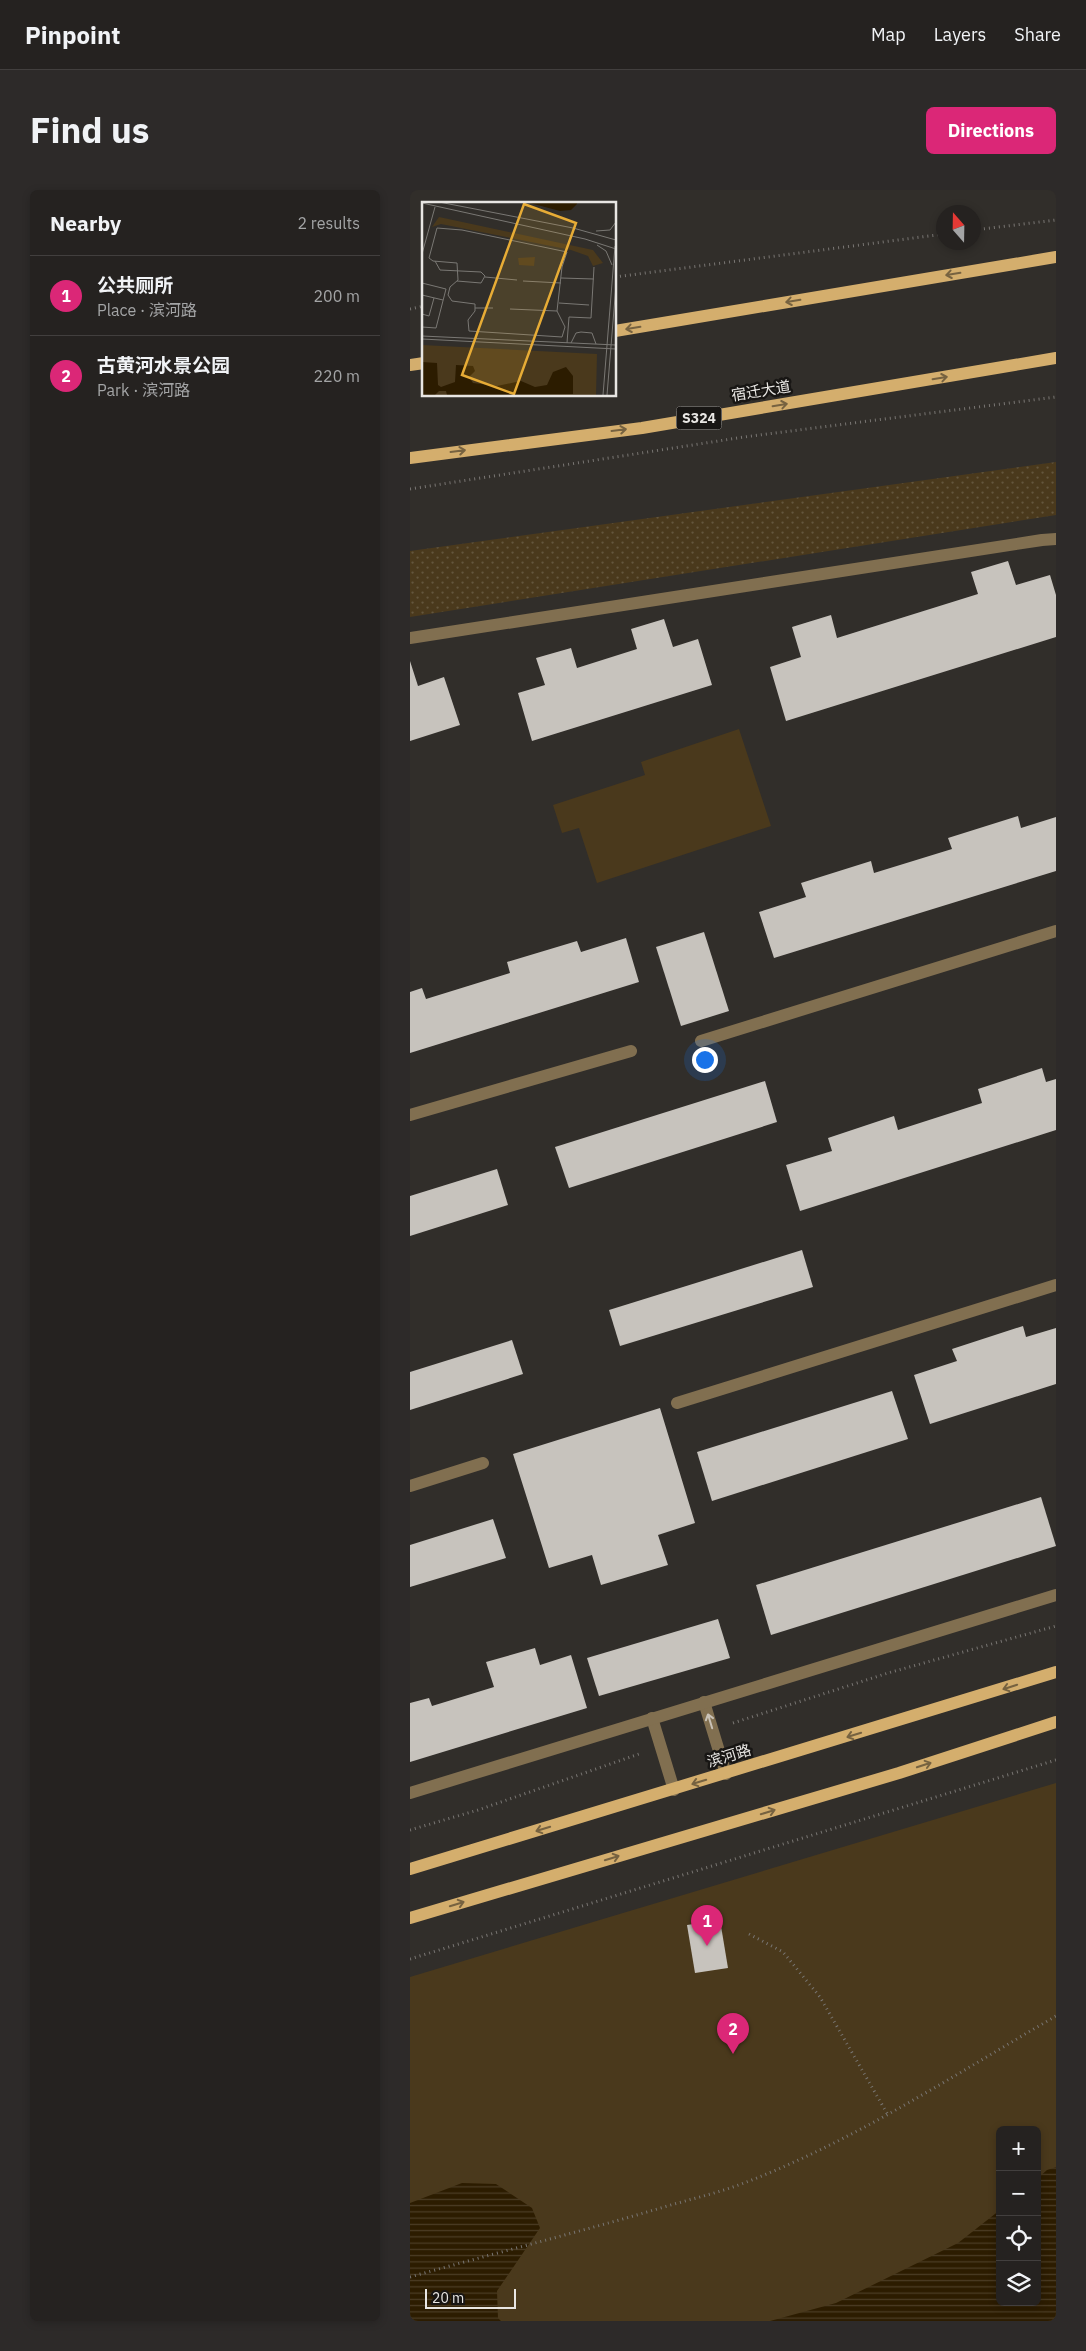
<!DOCTYPE html>
<html lang="en">
<head>
<meta charset="utf-8">
<style>
	body { margin:0; font-family:"IBM Plex Sans","Noto Sans SC",sans-serif; background:#2d2a29; color:#f1f3f6 }
	.controls { position:absolute; right:15px; bottom:15px; display:grid; overflow:hidden; border-radius:8px; box-shadow:0 2px 8px #0003 }
	.controls button { width:45px; height:45px; display:grid; place-items:center; padding:0; border:0; border-bottom:1px solid #423f3e; background:#252220; color:#f1f3f6; font:25px sans-serif }
	.compass { position:absolute; left:526px; top:15px; width:45px; height:45px; border-radius:50%; background:#252220; box-shadow:0 2px 8px #0003; rotate:340deg }
	.scale { position:absolute; left:15px; bottom:12px; width:91px; box-sizing:border-box; padding-left:5px; border:2px solid #e8e6e3; border-top:0; font-size:14px; line-height:18px; white-space:nowrap; color:#e8e6e3; -webkit-text-stroke:4px #181614; paint-order:stroke }
	.you { position:absolute; left:294px; top:869px; width:18px; height:18px; margin:-12px; border:4px solid #fff; border-radius:50%; background:#1a73e8; box-shadow:0 0 0 8px #1a73e833 }
	.badge { display:grid; place-items:center; width:32px; height:32px; border-radius:50%; background:#db2777; color:#fff; font-size:16px; font-weight:700 }
	.pin { position:absolute; translate:-50% -41px; filter:drop-shadow(0 1px 2px #0008) }
	.pin::after { content:''; position:absolute; top:26px; width:18px; height:15px; background:inherit; clip-path:polygon(0 0,100% 0,50% 100%) }
	.list { margin:0; padding:0; list-style:none }
	h2 { display:flex; justify-content:space-between; align-items:center; height:65px; margin:0; padding:0 20px; font-size:21px }
	h2 small { font-size:16px; font-weight:400; color:#a3a4a5 }
	.list li { display:grid; grid-template-columns:32px 1fr auto; gap:15px; align-items:center; box-sizing:border-box; height:80px; padding:0 20px; border-top:1px solid #423f3e }
	.list b { display:block; font-size:19px; white-space:nowrap }
	.list p { margin:0; font-size:16px; white-space:nowrap; color:#a3a4a5 }
	.list em { font-size:16px; font-style:normal; color:#a3a4a5 }
	.icon { flex:none; width:28px; height:28px; fill:none; stroke:currentColor; stroke-width:2; stroke-linecap:round; stroke-linejoin:round }
	.map { position:relative; flex:none; width:646px; height:2131px; overflow:hidden; border-radius:8px }
	header { display:flex; align-items:center; gap:30px; box-sizing:border-box; height:70px; padding:0 25px; background:#252220; border-bottom:1px solid #423f3e }
	header strong { font-size:24px }
	nav { display:flex; gap:28px; margin-inline-start:auto; font-size:18px }
	.intro { display:flex; align-items:center; justify-content:space-between; box-sizing:border-box; height:120px; padding:0 30px }
	h1 { margin:0; font-size:35px }
	.button { padding:12px 22px; border-radius:8px; background:#db2777; color:#fff; font-size:18px; font-weight:700 }
	main { display:flex; gap:30px; padding:0 30px }
	aside { flex:1; background:#252220; border-radius:8px; box-shadow:0 2px 8px #0003 }
	.map>svg:first-child { display:block }
	.grass { fill:url(#grass-dots) }
	.green { fill:#4a391c; fill-rule:evenodd }
	.water { fill:url(#water-rules) }
	.building { fill:#c7c3bd }
	.lines { fill:none; stroke-linecap:round; stroke-linejoin:round }
	.path { stroke:#797673; stroke-width:3; stroke-dasharray:1 4; stroke-linecap:butt }
	.minor { stroke:#816f50; stroke-width:12 }
	.major { stroke:#d4ae6d; stroke-width:12 }
	.oneway { stroke:#766240 }
	.oneway2 { stroke:#c9c2b7 }
	.labels { text-anchor:middle; stroke-width:5; stroke-linejoin:round; paint-order:stroke }
	.shield { fill:#181614; stroke:#aaa8a5; stroke-width:1 }
	.shield-label { font-size:14px; font-weight:bold; fill:#e8e6e3 }
	.street-label { font-size:15px; fill:#e8e6e3; stroke:#181614 }
	.inset-road { fill:none; stroke:#7a7874; stroke-width:1 }
	.view { fill:#e7ac36; fill-opacity:0.15; stroke:#e7ac36; stroke-width:2.5 }
	.inset-edge { fill:none; stroke:#e8e6e3; stroke-width:2.5 }
</style>
</head>
<body>
<header>
<strong>Pinpoint</strong>
<nav><a>Map</a><a>Layers</a><a>Share</a></nav>
</header>
<div class="intro"><h1>Find us</h1><a class="button">Directions</a></div>
<main>
<aside>
<h2>Nearby<small>2 results</small></h2>
<ul class="list">
<li><span class="badge">1</span><div><b>公共厕所</b><p>Place · 滨河路</p></div><em>200 m</em></li>
<li><span class="badge">2</span><div><b>古黄河水景公园</b><p>Park · 滨河路</p></div><em>220 m</em></li>
</ul>
</aside>
<div class="map">
<svg width="646" height="2131" viewBox="0 0 646 2131">
	<defs>
		<pattern id="grass-dots" width="8" height="8" patternUnits="userSpaceOnUse" patternTransform="scale(1.25)"><rect width="8" height="8" fill="#4a391c"/><path d="M2 2h.1M6 6h.1" fill="none" stroke="#64563d" stroke-width="1.8" stroke-linecap="round"/></pattern>
		<pattern id="water-rules" width="6" height="5" patternUnits="userSpaceOnUse" patternTransform="scale(1.25)"><rect width="6" height="5" fill="#2c1c00"/><path d="M0 2.5h6" fill="none" stroke="#4b3d25"/></pattern>
	</defs>
	<rect width="100%" height="100%" fill="#312e2a"/>
	<path class="grass" d="M646 272V325L0 427V361Z"/>
	<g class="green">
		<path d="M329 539 361 636 187 693 169 638 152 643 143 615 235 585 231 572Z"/>
		<path d="M646 1593V2131H0V1787ZM590 1940H627V2112H590Z"/>
	</g>
	<g class="water">
		<path d="M646 1977V2131H360L426 2113 548 2053 590 2020V2112H627V1989L637 1980Z"/>
		<path d="M52 1993 86 1994 122 2018 130 2038 87 2101 88 2128 91 2131H0V2013Z"/>
	</g>
	<g class="building">
		<path d="M598 371 606 395 640 385 646 405V447L376 531 360 477 391 467 382 437 421 425 427 448 568 404 561 382Z"/>
		<path d="M254 429 263 457 288 449 302 495 122 551 108 503 135 495 126 468 161 458 167 478 227 459 221 439Z"/>
		<path d="M0 471 8 496 34 487 50 535 0 551Z"/>
		<path d="M608 626 611 638 646 627V681L364 768 349 722 396 707 391 693 461 671 464 683 542 659 538 648Z"/>
		<path d="M294 742 319 821 271 836 246 757Z"/>
		<path d="M216 748 229 792 0 863V802L12 798 16 809 100 783 97 772 167 751 171 762Z"/>
		<path d="M632 878 636 892 646 889V940L390 1021 376 975 422 961 418 948 484 926 488 940 572 913 568 899Z"/>
		<path d="M355 891 367 932 159 998 145 957Z"/>
		<path d="M87 979 98 1015 0 1046V1006Z"/>
		<path d="M392 1060 403 1097 210 1156 199 1120Z"/>
		<path d="M613 1136 616 1147 646 1138V1194L520 1234 504 1185 547 1171 542 1159Z"/>
		<path d="M102 1150 113 1184 0 1220V1182Z"/>
		<path d="M482 1201 498 1249 302 1311 287 1262Z"/>
		<path d="M250 1218 285 1333 248 1345 258 1375 191 1395 182 1365 139 1378 103 1264Z"/>
		<path d="M631 1307 646 1356 361 1445 346 1395Z"/>
		<path d="M83 1329 96 1368 0 1397V1355Z"/>
		<path d="M308 1429 320 1468 189 1506 177 1468Z"/>
		<path d="M125 1458 130 1475 161 1465 177 1518 0 1572V1513L19 1508 22 1516 84 1497 76 1472Z"/>
		<path d="M310 1730 318 1778 285 1783 277 1735Z"/>
	</g>
	<g class="lines">
		<g class="path">
			<path d="M564 40 646 30"/>
			<path d="M205 87 534 44"/>
			<path d="M0 119 14 116"/>
			<path d="M0 299 334 247 646 207"/>
			<path d="M323 1533 478 1483 646 1436"/>
			<path d="M0 1640 68 1620 229 1564"/>
			<path d="M339 1744 373 1762 410 1807 478 1925"/>
			<path d="M0 1769 646 1570"/>
			<path d="M0 2087C85 2063 170 2042 254 2017 281 2009 308 2003 334 1993 444 1951 544 1885 646 1826"/>
		</g>
		<g class="minor">
			<path d="M0 448 632 350 646 349"/>
			<path d="M291 851 646 741"/>
			<path d="M0 925 221 861"/>
			<path d="M267 1213 646 1095"/>
			<path d="M0 1296 73 1273"/>
			<path d="M294 1512 316 1584"/>
			<path d="M242 1528 264 1600"/>
			<path d="M0 1603 646 1405"/>
		</g>
		<g class="major">
			<path d="M205 141 646 67"/>
			<path d="M0 175 14 173"/>
			<path d="M0 268 232 238 646 168"/>
			<path d="M0 1679 646 1482"/>
			<path d="M0 1728 489 1583 646 1532"/>
		</g>
	</g>
	<defs><path id="oneway-shaft" d="M-6 0H5M1.5-3L5.5 0L1.5 3" fill="none" stroke-width="1.6" stroke-linecap="round" stroke-linejoin="round" transform="scale(1.25)"/></defs>
	<g class="oneway">
		<use href="#oneway-shaft" transform="translate(543 84) rotate(171)"/>
		<use href="#oneway-shaft" transform="translate(383 111) rotate(171)"/>
		<use href="#oneway-shaft" transform="translate(223 138) rotate(171)"/>
		<use href="#oneway-shaft" transform="translate(530 188) rotate(-9)"/>
		<use href="#oneway-shaft" transform="translate(370 215) rotate(-9)"/>
		<use href="#oneway-shaft" transform="translate(209 240) rotate(-7)"/>
		<use href="#oneway-shaft" transform="translate(48 261) rotate(-7)"/>
		<use href="#oneway-shaft" transform="translate(600 1497) rotate(162)"/>
		<use href="#oneway-shaft" transform="translate(444 1545) rotate(163)"/>
		<use href="#oneway-shaft" transform="translate(514 1575) rotate(-18)"/>
		<use href="#oneway-shaft" transform="translate(289 1592) rotate(163)"/>
		<use href="#oneway-shaft" transform="translate(358 1622) rotate(-17)"/>
		<use href="#oneway-shaft" transform="translate(133 1639) rotate(163)"/>
		<use href="#oneway-shaft" transform="translate(202 1668) rotate(-17)"/>
		<use href="#oneway-shaft" transform="translate(47 1714) rotate(-17)"/>
	</g>
	<use class="oneway2" href="#oneway-shaft" transform="translate(300 1531) rotate(-107)"/>
	<g class="labels">
		<rect class="shield" x="266.5" y="216.5" width="45" height="23" rx="4"/>
		<g class="shield-label">
			<text x="289" y="233">S324</text>
		</g>
		<g class="street-label">
			<text transform="translate(351 201) rotate(-9)" y="5">宿迁大道</text>
			<text transform="translate(319 1566) rotate(-17)" y="5">滨河路</text>
		</g>
	</g>
	<g transform="translate(12 12)">
		<rect width="194" height="194" fill="#312e2a"/>
		<path d="M17 15 171 48 181 61 171 64 166 54 149 48 19 22 10 25Z" fill="#4a391c"/>
		<path d="M113 55 112 64 97 63 96 56ZM0 143 175 152 174 193H0Z" fill="#4a391c"/>
		<path d="M104 0H155V2L149 8 138 9ZM0 160 15 161 16 183 19 185 33 180 34 163 51 164 53 169 47 175 51 181 75 184 99 179 113 185 125 183 131 170 144 165 151 174V192L25 193 24 189H17L13 193H0Z" fill="#2c1c00"/>
		<path class="inset-road" d="M17 0 151 26 194 38M0 1 163 37 194 47M174 29 188 28 194 20M175 43 184 49 190 63M0 52 13 5M13 59 18 68 59 70 63 74 59 81 35 79M63 75 95 78M139 76 172 77M101 79 139 81M0 81 24 87 14 126 0 125M0 93 21 98M137 101 167 103M53 106H71M88 107 135 109 140 65 145 50 40 28 15 26 7 56 11 59 35 61 36 78 28 85 26 93 30 99 53 102V109L46 118 47 129 140 135 143 125 135 109M0 112 7 114 12 96M0 134 194 143M0 137 194 147M145 141 147 115 169 116 172 65M149 141 154 131 159 130 170 131 174 142M181 193 193 44M185 193 194 83"/>
		<path class="view" d="M102 2 154 21 92 192 40 173Z"/>
		<rect width="194" height="194" class="inset-edge"/>
	</g>
</svg>
<div class="controls">
<button>+</button>
<button>−</button>
<button><svg class="icon" aria-label="locate" viewBox="0 0 24 24"><circle cx="12" cy="12" r="6"/><path d="M12 2v4M12 18v4M2 12h4M18 12h4"/></svg></button>
<button><svg class="icon" aria-label="layers" viewBox="0 0 24 24"><path d="M12 4l9 5-9 5-9-5zM3 14l9 5 9-5"/></svg></button>
</div>
<svg class="compass" viewBox="-18 -18 36 36"><path d="M0-13l5 13h-10z" fill="#e53935"/><path d="M0 13l5-13h-10z" fill="#a3a4a5"/></svg>
<div class="scale">20 m</div>
<div class="you"></div>
<div class="pin badge" style="left:297px;top:1756px">1</div>
<div class="pin badge" style="left:323px;top:1864px">2</div>
</div>
</main>
</body>
</html>
